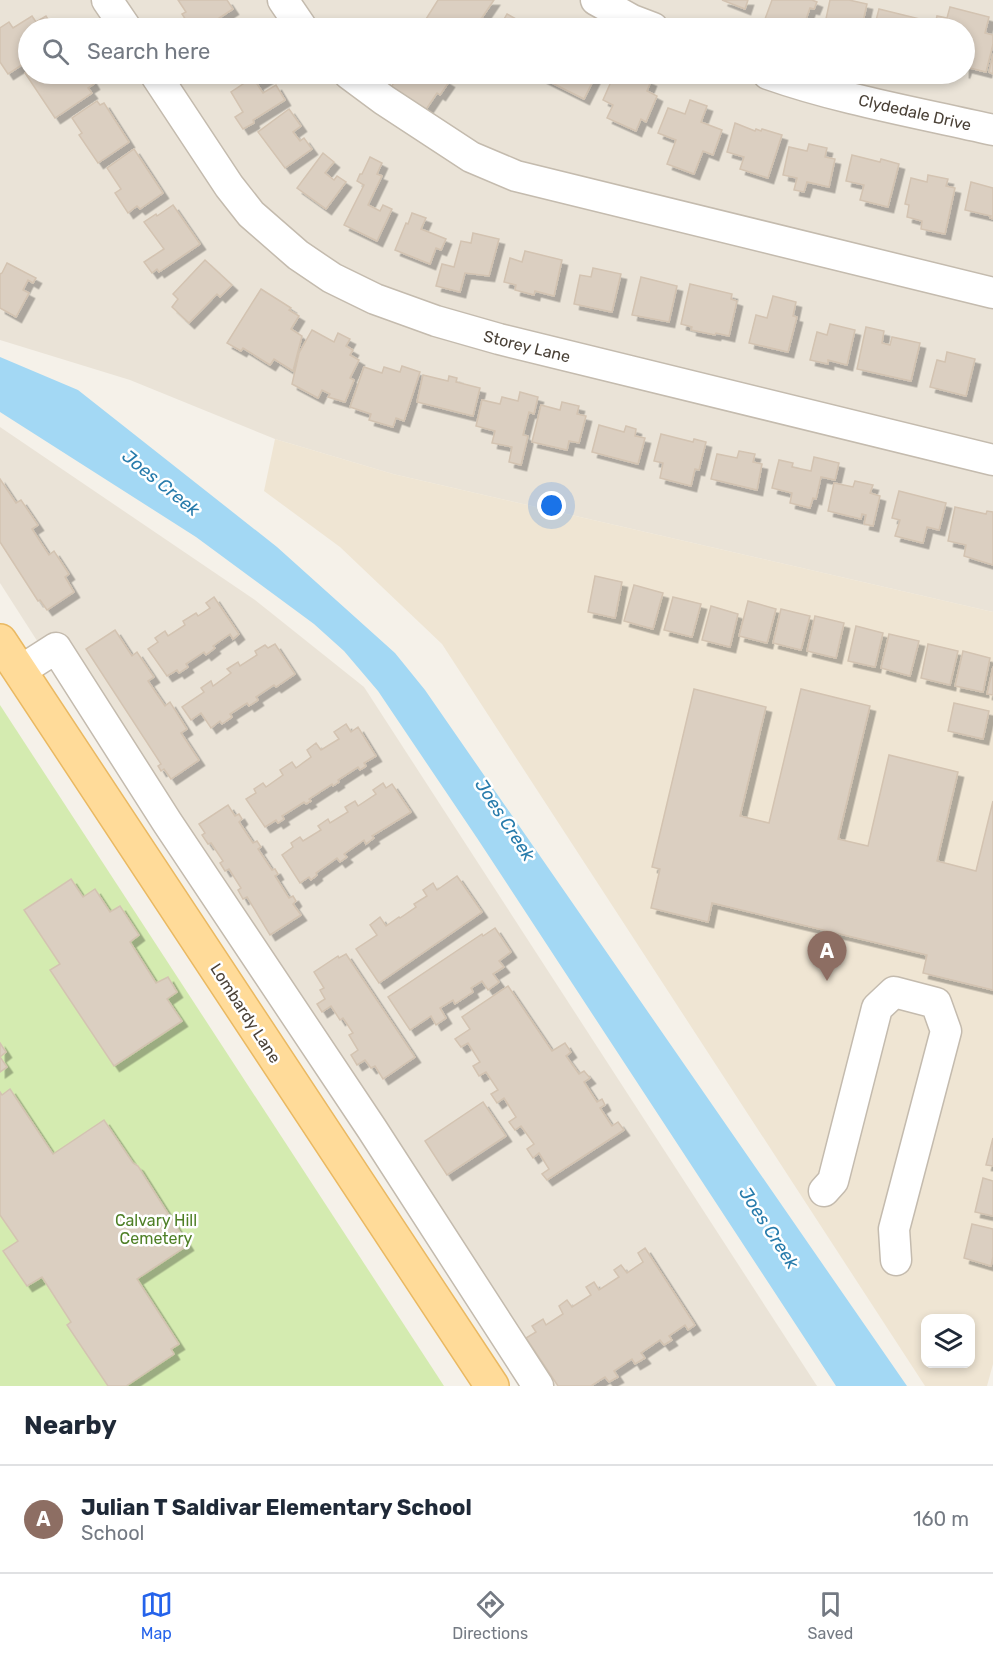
<!DOCTYPE html>
<html lang="en">
<head>
<meta charset="utf-8">
<style>
	body { margin:0; font-family:Rubik,sans-serif; background:#f2f2f3; color:#1f2937 }
	.controls { position:absolute; right:18px; bottom:18px; display:grid; overflow:hidden; border-radius:12px; box-shadow:0 3px 9px #0003 }
	.controls button { width:54px; height:54px; display:grid; place-items:center; padding:0; border:0; border-bottom:2px solid #e0e1e3; background:#fff; color:#1f2937; font:30px sans-serif }
	.you { position:absolute; left:552px; top:506px; width:21px; height:21px; margin:-15px; border:4px solid #fff; border-radius:50%; background:#1a73e8; box-shadow:0 0 0 9px #1a73e833 }
	.badge { display:grid; place-items:center; width:39px; height:39px; border-radius:50%; background:#2563eb; color:#fff; font-size:20px; font-weight:700 }
	.pin { position:absolute; translate:-50% -50px; filter:drop-shadow(0 2px 3px #0008) }
	.pin::after { content:''; position:absolute; top:32px; width:21px; height:18px; background:inherit; clip-path:polygon(0 0,100% 0,50% 100%) }
	.list { margin:0; padding:0; list-style:none }
	h2 { display:flex; justify-content:space-between; align-items:center; height:78px; margin:0; padding:0 24px; font-size:26px }
	h2 small { font-size:20px; font-weight:400; color:#747a83 }
	.list li { display:grid; grid-template-columns:39px 1fr auto; gap:18px; align-items:center; box-sizing:border-box; height:108px; padding:0 24px; border-top:2px solid #e0e1e3 }
	.list b { display:block; font-size:22px; white-space:nowrap }
	.list p { margin:0; font-size:20px; white-space:nowrap; color:#747a83 }
	.list em { font-size:20px; font-style:normal; color:#747a83 }
	.icon { flex:none; width:33px; height:33px; fill:none; stroke:currentColor; stroke-width:2; stroke-linecap:round; stroke-linejoin:round }
	.map { position:relative; flex:none; width:993px; height:1386px; overflow:hidden }
	.search { position:absolute; background:#fff; box-shadow:0 3px 9px #0003; left:18px; right:18px; top:18px; height:66px; display:flex; align-items:center; gap:15px; box-sizing:border-box; padding:0 21px; border-radius:33px; color:#747a83; font-size:22px }
	.sheet { height:186px; background:#fff }
	nav { display:flex; justify-content:space-around; align-items:center; box-sizing:border-box; height:84px; border-top:2px solid #e0e1e3; background:#fff; font-size:16px; color:#747a83 }
	nav a { display:grid; justify-items:center; gap:3px }
	nav .on { color:#2563eb }
	.map>svg:first-child { display:block }
	.residential { fill:#eae3d7; fill-rule:evenodd }
	.education { fill:#efe5d3; fill-rule:evenodd }
	.green { fill:#d4ebb0 }
	.water { fill:#a3d8f4 }
	.building { fill:#dbcfc1; stroke:#d3c3b1; stroke-width:1.5; filter:url(#shadow) }
	.lines { fill:none; stroke-linecap:round; stroke-linejoin:round }
	.minor-casing { stroke:#c4bbae; stroke-width:33 }
	.major-casing { stroke:#eab962; stroke-width:36 }
	.minor { stroke:#fff; stroke-width:30 }
	.major { stroke:#ffdb99; stroke-width:33 }
	.labels { text-anchor:middle; stroke-width:5; stroke-linejoin:round; paint-order:stroke }
	.street-label { font-size:16px; fill:#4a4137; stroke:#fff }
	.park-label { font-size:16px; fill:#4e7f26; stroke:#fff }
	.water-label { font-size:18px; font-style:italic; fill:#277bab; stroke:#fff }
</style>
</head>
<body>
<div class="map">
<svg width="993" height="1386" viewBox="0 0 993 1386">
	<defs>
		<filter id="shadow"><feDropShadow dx="5.5" dy="5.5" stdDeviation="0" flood-color="#0004"/></filter>
	</defs>
	<rect width="100%" height="100%" fill="#f5f1e9"/>
	<g class="residential">
		<path d="M0 0H993V612L393 474 275 439 130 380 0 340ZM28 28H964V74H28Z"/>
		<path d="M0 427 255 600 364 687 817 1386H528L75 700 0 583Z"/>
	</g>
	<path class="education" d="M275 439 393 474 993 612V1364L987 1386H925L442 644 340 547 264 491ZM926 1318H970V1364H926Z"/>
	<path class="green" d="M0 705 444 1386H0Z"/>
	<path class="water" d="M0 357 78 390 277 547 395 653 425 690 907 1386H836L477 838 378 691 344 651 314 624 196 537 0 412Z"/>
	<g class="building">
		<path d="M178 0H227L233 9 204 28H191L182 14 186 12Z"/>
		<path d="M438 0H494L475 28H440L426 19Z"/>
		<path d="M722 0H748L745 9Z"/>
		<path d="M772 0H812L817 2 814 9 810 8 803 28H799L789 25 788 27 765 19Z"/>
		<path d="M830 0H849L867 4 862 26 870 28H824Z"/>
		<path d="M950 7 989 17 985 33 993 35V44L986 72 966 67 964 73V28H934L937 16 947 18Z"/>
		<path d="M879 9 932 22 930 28H874Z"/>
		<path d="M507 14 532 28H499Z"/>
		<path d="M32 16 36 22 46 16 53 28H28V61L8 74 0 62V28L9 22 13 28Z"/>
		<path d="M993 54V74L989 72Z"/>
		<path d="M28 71V74H88L94 84 88 88 92 93 55 118 25 73Z"/>
		<path d="M254 74H274L257 84 263 93 276 85 285 100 253 120 254 123 243 129 235 117 243 112 231 92 255 76Z"/>
		<path d="M400 74H436L449 82 440 95 437 93 425 111 391 87Z"/>
		<path d="M545 74H602L600 77 596 75 584 99 542 78Z"/>
		<path d="M634 74 651 81 647 91 657 96 646 122 641 119 636 131 607 118 613 105 603 100 614 75 630 82Z"/>
		<path d="M690 100 707 106 701 122 722 130 713 155 703 151 694 174 667 164 676 140 658 133 668 108 685 114Z"/>
		<path d="M97 101 100 105 104 103 129 142 98 163 79 135 82 133 72 118Z"/>
		<path d="M289 109 301 126 293 132 300 141 304 138 312 149 285 168 258 132Z"/>
		<path d="M735 123 755 131 756 129 761 131 762 129 782 135 768 178 740 169 744 157 727 152Z"/>
		<path d="M809 144 827 148 825 157 835 159 829 187 807 182 804 192 794 190 797 178 783 175 789 147 807 151Z"/>
		<path d="M134 149 163 193 140 209 137 206 128 213 115 193 121 189 107 168Z"/>
		<path d="M323 153 334 162 325 173 334 180 337 176 346 182 326 209 297 188Z"/>
		<path d="M852 155 880 162 881 159 899 164 888 207 860 200 864 185 846 181Z"/>
		<path d="M370 157 382 163 377 174 382 176 368 205 380 211 383 205 392 209 377 241 344 225 364 185 357 181 360 174H362Z"/>
		<path d="M928 175 948 179 946 186 955 188 945 234 921 229 922 221 907 217 909 205 905 204 911 178 927 182Z"/>
		<path d="M971 182 993 188V219L990 218 991 216 965 210Z"/>
		<path d="M173 205 200 244 159 272 157 269 152 273 144 262 164 249 144 222 156 214 157 216Z"/>
		<path d="M412 213 426 218 421 229 446 239 441 250 436 248 430 264 395 250 406 223 408 224Z"/>
		<path d="M473 233 499 239 489 276 465 273 460 292 436 286 442 264 454 267 461 241 471 243Z"/>
		<path d="M525 251 562 260 554 296 535 291 534 295 515 290 516 285 504 282 510 258 522 262Z"/>
		<path d="M205 260 232 285 220 297 217 294 189 323 172 307 178 299 173 294Z"/>
		<path d="M7 263 36 278 33 283 28 280 23 290 29 293 16 317 0 308V274L2 273Z"/>
		<path d="M593 268 621 274 612 312 574 304 580 275 591 277Z"/>
		<path d="M641 277 677 286 669 322 632 315Z"/>
		<path d="M690 284 732 294 731 299 737 301 729 336 716 333 715 335 691 330 692 327 681 324Z"/>
		<path d="M261 289 291 308 289 310 299 316 291 329 302 336 293 371 274 359 270 365 243 348 241 351 227 343Z"/>
		<path d="M773 296 796 302 793 316 797 317 788 352 749 343 756 315 767 318Z"/>
		<path d="M830 324 855 330 847 365 828 360V364L810 360 817 332 827 335Z"/>
		<path d="M866 327 884 331 882 343 890 345 892 337 920 343 911 381 857 369Z"/>
		<path d="M312 330 334 342 338 333 350 339 346 346 353 350 350 355 359 360 350 378 354 380 345 402 328 397 330 394 322 390 318 398 292 384 299 353Z"/>
		<path d="M947 352 975 359 966 396 930 387 937 360 945 362Z"/>
		<path d="M402 366 420 372 404 421 396 418 393 427 369 420 371 414 350 407 364 367 382 373 384 367 400 372Z"/>
		<path d="M423 375 448 381 449 376 457 378 456 382 480 388 473 416 417 402Z"/>
		<path d="M520 392 538 397 534 414 529 412 523 435 528 436 521 465 509 462 512 447 492 443 495 431 476 426 482 400 500 404 502 397 518 401Z"/>
		<path d="M562 402 579 406 577 414 586 416 579 443 569 441 567 450 532 442 541 405 560 410Z"/>
		<path d="M599 425 624 432 626 426 636 429 635 436 645 438 638 464 592 452Z"/>
		<path d="M661 434 693 442 694 439 706 442 699 470 695 469 691 486 660 478 663 463 654 461Z"/>
		<path d="M739 451 755 454 753 462 762 464 757 490 711 479 717 454 737 458Z"/>
		<path d="M814 457 839 463 835 480 821 477 816 499 813 498 810 508 790 503 792 493 772 488 779 460 793 463 792 467 811 471Z"/>
		<path d="M0 479 16 503 21 500 38 525 32 529 49 555 54 551 69 574 65 577 74 592 47 610 40 600 38 601 0 542Z"/>
		<path d="M855 481 873 485 870 493 880 496 873 526 864 524 866 515 862 514 861 519 828 511 834 483 853 487Z"/>
		<path d="M899 491 946 503 939 530 927 527 923 543 895 536 900 520 892 518Z"/>
		<path d="M955 507 986 514 987 511 993 512V565L964 556 966 545 948 541Z"/>
		<path d="M595 576 622 582 615 618 588 612Z"/>
		<path d="M634 585 663 593 653 629 624 621Z"/>
		<path d="M214 597 239 634 233 639 230 634 213 646 215 648 206 655 204 652 186 664 188 667 179 673 177 670 167 676 148 649 158 642 155 638 165 631 168 636 185 625 183 621 196 613 198 616 210 608 206 603Z"/>
		<path d="M673 597 701 604 692 637 664 630Z"/>
		<path d="M748 601 776 609 767 643 739 636Z"/>
		<path d="M711 606 738 614 730 647 702 640Z"/>
		<path d="M781 609 810 616 801 650 773 643Z"/>
		<path d="M815 616 844 623 836 658 807 651Z"/>
		<path d="M856 626 883 633 875 667 848 661Z"/>
		<path d="M115 630 132 656 137 652 154 677 148 681 165 706 170 702 187 729 181 733 199 760 171 779 164 769 161 771 158 766 161 764 86 649Z"/>
		<path d="M889 634 919 641 910 676 881 668Z"/>
		<path d="M275 644 295 674 276 687 274 685 256 697 258 700 249 706 247 703 230 714 232 717 222 724 220 721 211 728 201 713 191 720 182 707 204 692 201 688 211 681 213 686 231 673 227 669 238 662 240 666 257 655 255 651 265 645 268 648Z"/>
		<path d="M928 644 958 651 950 685 921 678Z"/>
		<path d="M963 651 990 658 983 692 955 686Z"/>
		<path d="M993 667V695L987 694Z"/>
		<path d="M694 689 766 707 740 816 769 823 801 689 870 706 838 839 868 846 889 755 958 772 937 861 976 871 993 801V990L923 973 927 955 712 903 708 922 651 908 660 869 652 867Z"/>
		<path d="M954 703 989 711 983 739 948 731Z"/>
		<path d="M346 724 351 732 358 727 376 756 364 763 366 766 360 770 358 767 338 780 339 782 333 786 332 784 309 799 311 801 306 804 304 802 282 816 284 819 278 823 276 820 265 827 246 799 256 793 254 789 263 783 266 787 283 775 280 770 292 762 296 768 311 757 307 750 316 743 321 750 339 739 334 732Z"/>
		<path d="M383 783 386 788 392 784 411 812 372 836 374 838 366 844 364 840 344 854 347 857 340 862 337 858 316 873 317 875 311 880 309 877 300 883 282 855 293 847 291 843 300 837 303 841 321 830 318 826 328 819 330 823 348 812 345 807 355 801 358 806 376 794 373 790Z"/>
		<path d="M228 805 235 816 239 814 242 819 239 822 253 843 257 841 261 847 258 849 272 870 275 869 278 874 275 876 289 898 293 896 296 901 293 904 301 915 270 935 247 897 243 899 238 890 241 888 229 869 225 871 220 863 223 861 211 843 208 844 202 835 205 833 199 824Z"/>
		<path d="M457 876 482 912 379 983 356 949 377 935 370 925 380 917 386 926 399 917 400 918 416 907 414 904 427 896 423 890 433 883 437 890Z"/>
		<path d="M71 879 83 897 95 889 110 912 120 906 139 935 130 942 156 983 168 977 177 992 167 999 182 1021 114 1066 50 970 60 964 24 910Z"/>
		<path d="M495 928 511 952 499 961 504 967 493 974 499 982 488 990 482 981 471 988 473 992 455 1004 453 1000 440 1008 446 1018 436 1025 431 1016 410 1030 388 997 482 934 483 936Z"/>
		<path d="M346 954 415 1057 383 1079 375 1066 371 1068 365 1060 357 1065 351 1055 358 1050 349 1035 353 1033 343 1018 340 1020 331 1006 322 1012 317 1004 325 999 320 990 324 988 314 972 338 956 339 958Z"/>
		<path d="M508 986 552 1051 565 1043 571 1052 566 1056 579 1074 584 1071 590 1078 584 1082 597 1102 602 1099 605 1105 600 1108 612 1126 618 1122 624 1130 547 1180 542 1174 549 1169 539 1153 533 1158 527 1149 534 1144 521 1126 515 1130 509 1122 516 1117 504 1098 497 1103 491 1094 498 1090 486 1072 479 1076 473 1066 480 1062 468 1043 461 1047 455 1039 470 1029 462 1017Z"/>
		<path d="M0 1043 6 1052 0 1057 7 1067 0 1072Z"/>
		<path d="M10 1089 53 1154 104 1120 133 1163 138 1166 188 1245 137 1279 179 1344 171 1349 174 1354 126 1386H108L67 1325 71 1322 42 1277 27 1286 3 1251 18 1241 0 1215V1092L2 1095Z"/>
		<path d="M483 1102 506 1136 447 1175 425 1141Z"/>
		<path d="M993 1138V1166L986 1165Z"/>
		<path d="M983 1178 993 1181V1216L975 1212Z"/>
		<path d="M972 1224 993 1229V1257L991 1266 964 1258Z"/>
		<path d="M645 1248 695 1325 688 1330 685 1325 669 1336 672 1340 664 1345 660 1340 641 1353 645 1358 635 1364 632 1359 614 1371 618 1377 609 1382 605 1377 591 1386H558L526 1338 536 1332 532 1326 543 1319 546 1325 563 1314 559 1306 567 1300 572 1307 591 1295 586 1287 594 1282 599 1290 619 1277 614 1270 621 1265 627 1273 643 1262 638 1253Z"/>
	</g>
	<g class="lines">
		<g class="minor-casing">
			<g id="minor">
				<path d="M107 0 126 28"/>
				<path d="M283 0 302 28"/>
				<path d="M596 0 632 20 653 28"/>
				<path d="M155 74 229 186 251 214 298 255 332 278 375 299 436 321 499 339 993 460"/>
				<path d="M349 74 384 100 471 157 516 176 993 293"/>
				<path d="M768 74C839 99 919 113 993 130"/>
				<path d="M20 671 56 648 167 822 372 1129 538 1386"/>
				<path d="M824 1191 833 1181 877 1008 894 992 936 1003 946 1031 894 1229 896 1260"/>
			</g>
		</g>
		<g class="major-casing">
			<path id="major" d="M0 641 492 1386"/>
		</g>
		<use href="#minor" class="minor"/>
		<use href="#major" class="major"/>
	</g>
	<g class="labels">
		<g class="street-label">
			<text transform="translate(915 112) rotate(13)" y="6">Clydedale Drive</text>
			<text transform="translate(527 346) rotate(14)" y="6">Storey Lane</text>
			<text transform="translate(246 1013) rotate(57)" y="6">Lombardy Lane</text>
		</g>
		<g class="park-label">
			<text x="156" y="1226">Calvary Hill<tspan x="156" dy="18">Cemetery</tspan></text>
		</g>
		<g class="water-label">
			<text transform="translate(161 483) rotate(39)" y="6">Joes Creek</text>
			<text transform="translate(505 820) rotate(57)" y="6">Joes Creek</text>
			<text transform="translate(769 1228) rotate(57)" y="6">Joes Creek</text>
		</g>
	</g>
</svg>
<div class="controls">
<button><svg class="icon" aria-label="layers" viewBox="0 0 24 24"><path d="M12 4l9 5-9 5-9-5zM3 14l9 5 9-5"/></svg></button>
</div>
<div class="you"></div>
<div class="pin badge" style="left:827px;top:981px;background:#8d6e63">A</div>
<div class="search"><svg class="icon" aria-label="search" viewBox="0 0 24 24"><circle cx="10" cy="10" r="6"/><path d="M15 15l6 6"/></svg>Search here</div>
</div>
<section class="sheet">
<h2>Nearby<small></small></h2>
<ul class="list">
<li><span class="badge" style="background:#8d6e63">A</span><div><b>Julian T Saldivar Elementary School</b><p>School</p></div><em>160 m</em></li>
</ul>
</section>
<nav>
<a class="on"><svg class="icon" aria-label="map" viewBox="0 0 24 24"><path d="M3 6l6-2 6 2 6-2v14l-6 2-6-2-6 2zM9 4v14M15 6v14"/></svg>Map</a>
<a><svg class="icon" aria-label="directions" viewBox="0 0 24 24"><path d="M12 3l9 9-9 9-9-9zM9 14v-3h6M13 9l2 2-2 2"/></svg>Directions</a>
<a><svg class="icon" aria-label="saved" viewBox="0 0 24 24"><path d="M7 4h10v16l-5-4-5 4z"/></svg>Saved</a>
</nav>
</body>
</html>
